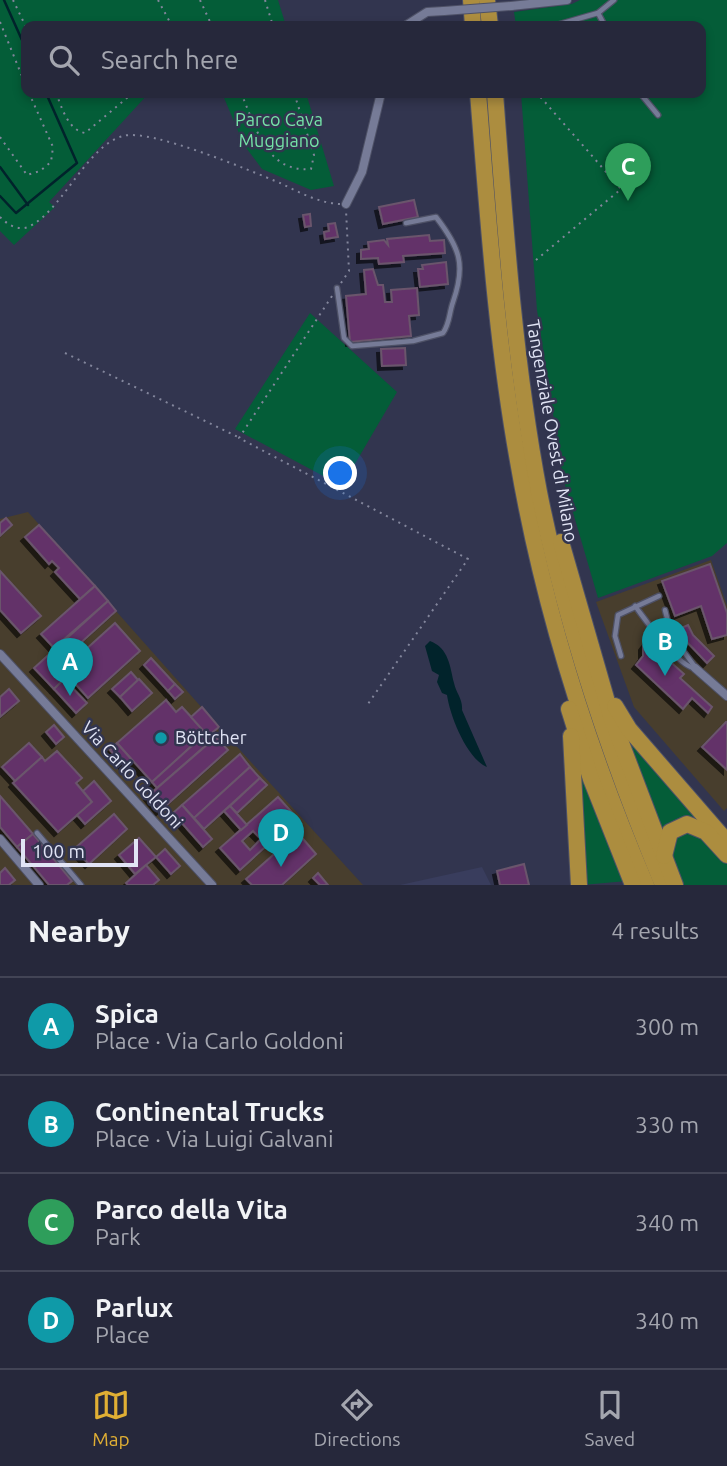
<!DOCTYPE html>
<html lang="en">
<head>
<meta charset="utf-8">
<style>
	body { margin:0; font-family:Ubuntu,sans-serif; background:#2e3042; color:#f1f3f6 }
	.scale { position:absolute; left:21px; bottom:18px; width:117px; box-sizing:border-box; padding-left:7px; border:4px solid #e1e4f5; border-top:0; font-size:19px; line-height:24px; white-space:nowrap; color:#e1e4f5; -webkit-text-stroke:5px #32354f; paint-order:stroke }
	.you { position:absolute; left:341px; top:474px; width:24px; height:24px; margin:-18px; border:5px solid #fff; border-radius:50%; background:#1a73e8; box-shadow:0 0 0 10px #1a73e833 }
	.badge { display:grid; place-items:center; width:46px; height:46px; border-radius:50%; background:#e0af34; color:#fff; font-size:23px; font-weight:700 }
	.pin { position:absolute; translate:-50% -58px; filter:drop-shadow(0 2px 4px #0008) }
	.pin::after { content:''; position:absolute; top:37px; width:24px; height:21px; background:inherit; clip-path:polygon(0 0,100% 0,50% 100%) }
	.list { margin:0; padding:0; list-style:none }
	h2 { display:flex; justify-content:space-between; align-items:center; height:91px; margin:0; padding:0 28px; font-size:30px }
	h2 small { font-size:23px; font-weight:400; color:#a4a6af }
	.list li { display:grid; grid-template-columns:46px 1fr auto; gap:21px; align-items:center; box-sizing:border-box; height:98px; padding:0 28px; border-top:2px solid #424455 }
	.list b { display:block; font-size:26px; white-space:nowrap }
	.list p { margin:0; font-size:23px; white-space:nowrap; color:#a4a6af }
	.list em { font-size:23px; font-style:normal; color:#a4a6af }
	.icon { flex:none; width:38px; height:38px; fill:none; stroke:currentColor; stroke-width:2; stroke-linecap:round; stroke-linejoin:round }
	.map { position:relative; flex:none; width:727px; height:885px; overflow:hidden }
	.search { position:absolute; background:#26283b; box-shadow:0 4px 10px #0003; left:21px; right:21px; top:21px; height:77px; display:flex; align-items:center; gap:18px; box-sizing:border-box; padding:0 24px; border-radius:14px; color:#a4a6af; font-size:26px }
	.sheet { height:483px; background:#26283b }
	nav { display:flex; justify-content:space-around; align-items:center; box-sizing:border-box; height:98px; border-top:2px solid #424455; background:#26283b; font-size:19px; color:#a4a6af }
	nav a { display:grid; justify-items:center; gap:4px }
	nav .on { color:#e0af34 }
	.map>svg:first-child { display:block }
	.built { fill:#393d5d }
	.industrial { fill:#483e2d }
	.green { fill:#045d38 }
	.water { fill:#01232b }
	.lines { fill:none; stroke-linecap:round; stroke-linejoin:round }
	.stream { stroke:#01232b; stroke-width:2.5 }
	.building { fill:#643369; stroke:#6a556c; stroke-width:2; fill-rule:evenodd; filter:url(#shadow) }
	.lane-casing { stroke:#4e5166; stroke-width:7 }
	.street-casing { stroke:#4e5166; stroke-width:10 }
	.highway-casing { stroke:#4e5166; stroke-width:18 }
	.path { stroke:#83869c; stroke-width:2; stroke-dasharray:2 5; stroke-linecap:butt }
	.lane { stroke:#767b97; stroke-width:4.5 }
	.street { stroke:#767b97; stroke-width:8 }
	.highway { stroke:#ac8d3f; stroke-width:16 }
	.street-bridge-casing { stroke:#4e5166; stroke-width:10; stroke-linecap:butt }
	.street-bridge { stroke:#767b97; stroke-width:8 }
	.culture-dot { fill:#0f9aa8; stroke:#32354f; stroke-width:2.5 }
	.labels { text-anchor:middle; stroke-width:5; stroke-linejoin:round; paint-order:stroke }
	.park-label { font-size:18px; fill:#75e3a7; stroke:#32354f }
	.street-label { font-size:18px; fill:#e1e4f5; stroke:#32354f }
	.poi-label { font-size:18px; fill:#e1e4f5; stroke:#32354f; text-anchor:start }
</style>
</head>
<body>
<div class="map">
<svg width="727" height="885" viewBox="0 0 727 885">
	<defs>
		<filter id="shadow"><feDropShadow dx="-4" dy="4" stdDeviation="0" flood-color="#0009"/></filter>
	</defs>
	<rect width="100%" height="100%" fill="#32354f"/>
	<path class="built" d="M482 867 491 885H400Z"/>
	<g class="industrial">
		<path d="M28 512 219 727 363 885H0V519Z"/>
		<path d="M711 560 727 606V808L724 811 634 707 596 602Z"/>
	</g>
	<g class="green">
		<path d="M0 0H278L286 26H26V93H149L49 202 55 207 14 245 0 231Z"/>
		<path d="M580 0H727V543L712 556 598 598 563 478 537 310 521 93H701V26H516L514 12 572 4Z"/>
		<path d="M222 93H306L334 186 311 190 262 169 244 145Z"/>
		<path d="M310 313 397 392 342 486 235 429Z"/>
		<path d="M620 725 701 822C684 813 671 818 661 833Z"/>
		<path d="M577 761 627 881 582 885Z"/>
		<path d="M690 826 727 860V885H680L669 859 672 834Z"/>
	</g>
	<path class="water" d="M430 641C449 648 450 667 454 683 456 693 463 699 462 710L487 767C467 759 450 716 447 695L442 693 437 682 439 675 432 671 425 646Z"/>
	<g class="lines">
		<g class="stream">
			<path d="M4 0 26 49"/>
			<path d="M0 167 28 205"/>
			<path d="M0 196 16 213 77 163 46 93"/>
		</g>
	</g>
	<g class="building">
		<path d="M414 200 418 217 383 224 379 207Z"/>
		<path d="M310 214 311 226 305 227 303 215Z"/>
		<path d="M335 223 338 237 325 239 324 232 329 231 328 224Z"/>
		<path d="M429 235 430 241 444 240 445 253 403 256 404 262 379 264 378 258 361 259V250L369 249 368 242 384 240 388 245 387 239Z"/>
		<path d="M446 262 448 284 420 287 418 269H423L422 265Z"/>
		<path d="M373 269 378 285H383L385 302H392L391 290 417 288 419 315 409 316 411 336 350 342 346 296 366 294 364 270Z"/>
		<path d="M405 348 406 365 382 366 381 349Z"/>
		<path d="M6 518 12 525 0 536V523Z"/>
		<path d="M39 525 95 586 80 599 55 572 59 568 52 561 49 564 25 537Z"/>
		<path d="M710 564 727 613V635L712 639 701 606 675 616 662 581Z"/>
		<path d="M0 571 41 616 21 633 0 610Z"/>
		<path d="M95 586 108 601 54 648 41 634Z"/>
		<path d="M108 601 116 611 54 667 65 679 54 689 34 668Z"/>
		<path d="M115 623 140 651 88 698 63 670Z"/>
		<path d="M688 625 693 635 714 656 707 663 683 638 679 629Z"/>
		<path d="M647 641 684 674 680 678 712 707 708 713 692 698 683 709 636 665 643 656V646Z"/>
		<path d="M151 658 175 684 168 691 144 665Z"/>
		<path d="M131 672 138 680 120 697 112 689Z"/>
		<path d="M64 679 87 703 76 713 54 689Z"/>
		<path d="M139 679 152 693 132 711 120 697Z"/>
		<path d="M175 684 183 692 175 699 168 691Z"/>
		<path d="M9 689 19 701 0 717V697Z"/>
		<path d="M166 700 176 712 182 707 206 733 152 782 117 743Z"/>
		<path d="M202 707 219 727 208 736 191 717Z"/>
		<path d="M726 722H727V770L702 747Z"/>
		<path d="M54 725 64 737 56 744 46 732Z"/>
		<path d="M206 733 212 740 157 788 152 782Z"/>
		<path d="M216 737 228 750 160 811 148 796Z"/>
		<path d="M29 743 42 757 15 781 2 767Z"/>
		<path d="M117 743 132 760 125 767 110 750Z"/>
		<path d="M57 751 82 778 76 783 92 802 58 832 13 783 42 757 45 761Z"/>
		<path d="M240 754 250 767 194 818 182 805Z"/>
		<path d="M250 767 260 778 204 829 194 818Z"/>
		<path d="M260 778 267 785 237 813 230 806Z"/>
		<path d="M94 781 111 801 85 824 77 815 92 802 83 791Z"/>
		<path d="M0 796 33 834 17 847 0 827Z"/>
		<path d="M278 797 297 818 240 870 220 848ZM271 814 279 823 268 834 260 825ZM253 831 261 839 250 850 242 841Z"/>
		<path d="M182 805 212 839 203 847 173 813Z"/>
		<path d="M230 806 247 825 241 830 224 811Z"/>
		<path d="M114 814 127 829 89 864 74 849Z"/>
		<path d="M298 833 316 854 282 885H252L246 879Z"/>
		<path d="M33 834 72 881 67 885H49L17 847Z"/>
		<path d="M139 838 156 857 135 874 119 855Z"/>
		<path d="M165 849 180 866 171 874 156 857Z"/>
		<path d="M524 864 529 885H500L497 871Z"/>
		<path d="M146 865 159 880 153 885H128L126 883Z"/>
		<path d="M5 868 15 880 9 885H0V873Z"/>
		<path d="M318 873 328 885H320L313 878Z"/>
	</g>
	<g class="lines">
		<g class="lane-casing">
			<g id="lane">
				<path d="M598 13 605 26"/>
				<path d="M553 26 598 13 614 0"/>
				<path d="M640 93 658 115"/>
				<path d="M337 288 344 338 352 346 413 341 443 333C450 323 449 313 453 302 466 265 460 248 436 217L406 223"/>
				<path d="M635 606C648 623 675 663 694 668"/>
				<path d="M665 610 671 634 695 667"/>
				<path d="M621 656 615 636 618 615 659 596"/>
				<path d="M37 833 81 885"/>
			</g>
		</g>
		<g class="street-casing">
			<g id="street">
				<path d="M511 6 567 0"/>
				<path d="M405 26 427 12 444 11"/>
				<path d="M346 204 362 172 381 93"/>
				<path d="M0 654 212 885"/>
				<path d="M695 668 727 696"/>
				<path d="M0 839 39 885"/>
			</g>
		</g>
		<g class="highway-casing">
			<g id="highway">
				<path d="M471 0 473 26"/>
				<path d="M487 0 490 26"/>
				<path d="M478 93C488 215 496 339 518 461 543 607 588 749 646 885"/>
				<path d="M495 93C505 226 514 360 539 492 566 627 610 758 663 885"/>
				<path d="M561 542 612 719 675 885"/>
				<path d="M615 706 629 729 727 842"/>
				<path d="M569 709 591 779 633 885"/>
				<path d="M571 736 579 885"/>
				<path d="M664 856 670 832 687 824 706 832 727 855"/>
			</g>
		</g>
		<g class="path">
			<path d="M13 0 26 27"/>
			<path d="M158 0 172 26"/>
			<path d="M200 0 212 26"/>
			<path d="M265 0 273 26"/>
			<path d="M0 22 26 86"/>
			<path d="M56 93C62 108 68 130 85 133L133 93"/>
			<path d="M241 93C256 127 266 173 311 169L314 155 294 93"/>
			<path d="M0 137 27 175 40 171 51 162 53 147 29 93"/>
			<path d="M0 217C7 224 17 231 28 227 62 212 86 146 123 136 150 128 251 171 280 183 299 192 318 203 340 204"/>
			<path d="M536 260 621 189 537 93"/>
			<path d="M341 283 349 271 346 210"/>
			<path d="M332 296 239 438 468 559 368 704"/>
			<path d="M65 353 238 437"/>
		</g>
		<use href="#lane" class="lane"/>
		<use href="#street" class="street"/>
		<use href="#highway" class="highway"/>
		<g class="street-bridge-casing">
			<path id="street-bridge" d="M444 11 511 6"/>
		</g>
		<use href="#street-bridge" class="street-bridge"/>
	</g>
	<circle class="culture-dot" cx="161" cy="738" r="7"/>
	<g class="labels">
		<g class="park-label">
			<text x="279" y="126">Parco Cava<tspan x="279" dy="21">Muggiano</tspan></text>
		</g>
		<g class="street-label">
			<text transform="translate(552 431) rotate(80)" y="6">Tangenziale Ovest di Milano</text>
			<text transform="translate(132 775) rotate(47)" y="6">Via Carlo Goldoni</text>
		</g>
		<g class="poi-label">
			<text x="175" y="744">Böttcher</text>
		</g>
	</g>
</svg>
<div class="scale">100 m</div>
<div class="you"></div>
<div class="pin badge" style="left:70px;top:696px;background:#0f9aa8">A</div>
<div class="pin badge" style="left:665px;top:676px;background:#0f9aa8">B</div>
<div class="pin badge" style="left:628px;top:201px;background:#2e9e5b">C</div>
<div class="pin badge" style="left:281px;top:867px;background:#0f9aa8">D</div>
<div class="search"><svg class="icon" aria-label="search" viewBox="0 0 24 24"><circle cx="10" cy="10" r="6"/><path d="M15 15l6 6"/></svg>Search here</div>
</div>
<section class="sheet">
<h2>Nearby<small>4 results</small></h2>
<ul class="list">
<li><span class="badge" style="background:#0f9aa8">A</span><div><b>Spica</b><p>Place · Via Carlo Goldoni</p></div><em>300 m</em></li>
<li><span class="badge" style="background:#0f9aa8">B</span><div><b>Continental Trucks</b><p>Place · Via Luigi Galvani</p></div><em>330 m</em></li>
<li><span class="badge" style="background:#2e9e5b">C</span><div><b>Parco della Vita</b><p>Park</p></div><em>340 m</em></li>
<li><span class="badge" style="background:#0f9aa8">D</span><div><b>Parlux</b><p>Place</p></div><em>340 m</em></li>
</ul>
</section>
<nav>
<a class="on"><svg class="icon" aria-label="map" viewBox="0 0 24 24"><path d="M3 6l6-2 6 2 6-2v14l-6 2-6-2-6 2zM9 4v14M15 6v14"/></svg>Map</a>
<a><svg class="icon" aria-label="directions" viewBox="0 0 24 24"><path d="M12 3l9 9-9 9-9-9zM9 14v-3h6M13 9l2 2-2 2"/></svg>Directions</a>
<a><svg class="icon" aria-label="saved" viewBox="0 0 24 24"><path d="M7 4h10v16l-5-4-5 4z"/></svg>Saved</a>
</nav>
</body>
</html>
